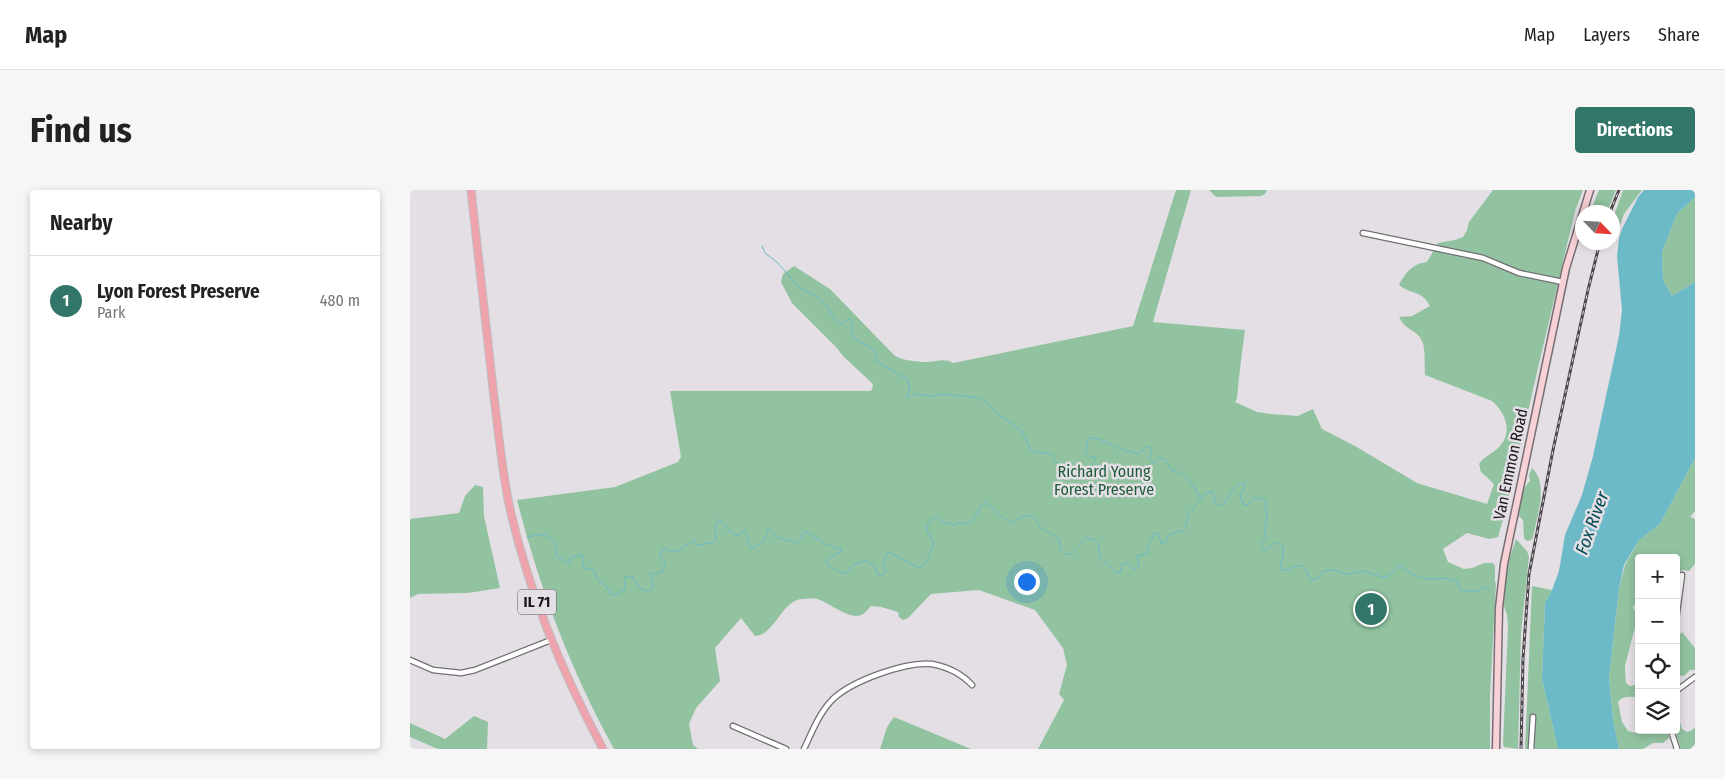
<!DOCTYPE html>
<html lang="en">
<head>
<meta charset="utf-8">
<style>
	body { margin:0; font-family:"Fira Sans Condensed",sans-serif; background:#f6f6f6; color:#222 }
	.controls { position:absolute; right:15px; bottom:15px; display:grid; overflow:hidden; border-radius:5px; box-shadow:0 2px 8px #0003 }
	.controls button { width:45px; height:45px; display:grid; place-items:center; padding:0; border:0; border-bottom:1px solid #e0e0e0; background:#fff; color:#222; font:25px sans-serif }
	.compass { position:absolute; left:1165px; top:15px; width:45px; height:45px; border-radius:50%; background:#fff; box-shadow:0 2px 8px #0003; rotate:115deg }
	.you { position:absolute; left:616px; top:391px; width:18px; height:18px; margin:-12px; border:4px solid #fff; border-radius:50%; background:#1a73e8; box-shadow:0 0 0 8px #1a73e833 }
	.badge { display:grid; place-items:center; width:32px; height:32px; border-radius:50%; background:#327669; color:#fff; font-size:16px; font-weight:700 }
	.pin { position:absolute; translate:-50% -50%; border:2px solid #fff; box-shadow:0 1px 5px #0006 }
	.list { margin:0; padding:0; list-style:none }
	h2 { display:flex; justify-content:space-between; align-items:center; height:65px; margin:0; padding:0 20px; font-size:21px }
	h2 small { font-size:16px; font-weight:400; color:#767676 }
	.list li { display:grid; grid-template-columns:32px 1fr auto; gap:15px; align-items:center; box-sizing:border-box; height:90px; padding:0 20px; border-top:1px solid #e0e0e0 }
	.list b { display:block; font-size:19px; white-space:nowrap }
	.list p { margin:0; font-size:16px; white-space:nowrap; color:#767676 }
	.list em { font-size:16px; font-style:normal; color:#767676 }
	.icon { flex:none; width:28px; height:28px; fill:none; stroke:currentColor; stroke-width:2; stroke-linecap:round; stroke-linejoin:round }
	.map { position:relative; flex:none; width:1285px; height:559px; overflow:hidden; border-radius:5px }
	header { display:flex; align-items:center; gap:30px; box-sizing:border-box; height:70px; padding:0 25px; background:#fff; border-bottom:1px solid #e0e0e0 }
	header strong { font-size:24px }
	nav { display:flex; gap:28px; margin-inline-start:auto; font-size:18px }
	.intro { display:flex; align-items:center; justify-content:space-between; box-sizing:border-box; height:120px; padding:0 30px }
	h1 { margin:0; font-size:35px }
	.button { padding:12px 22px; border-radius:5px; background:#327669; color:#fff; font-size:18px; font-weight:700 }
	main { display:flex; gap:30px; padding:0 30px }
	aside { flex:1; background:#fff; border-radius:5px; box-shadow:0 2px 8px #0003 }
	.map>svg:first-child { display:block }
	.green { fill:#92c3a1 }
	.water { fill:#6cbac7 }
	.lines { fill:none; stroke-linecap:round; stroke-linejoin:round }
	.stream { stroke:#6cbac7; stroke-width:1 }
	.street-casing { stroke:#736f74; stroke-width:7 }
	.secondary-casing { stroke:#736f74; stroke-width:9 }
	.primary-casing { stroke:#bfbebf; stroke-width:9 }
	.street { stroke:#fff; stroke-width:4.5 }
	.secondary { stroke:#f7d1d6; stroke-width:6 }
	.primary { stroke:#eea3ad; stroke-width:7 }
	.rail-casing { stroke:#4b484c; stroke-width:3 }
	.rail { stroke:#e4dfe5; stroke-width:1; stroke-dasharray:4; stroke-linecap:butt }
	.labels { text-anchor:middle; stroke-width:5; stroke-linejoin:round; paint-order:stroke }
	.shield { fill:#e4dfe5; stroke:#565357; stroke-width:1 }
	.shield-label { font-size:15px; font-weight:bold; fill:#19171a }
	.street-label { font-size:16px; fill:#19171a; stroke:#e4dfe5 }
	.park-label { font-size:16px; fill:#1e5c38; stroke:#e4dfe5 }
	.water-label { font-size:18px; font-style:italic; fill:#004b54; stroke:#e4dfe5 }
</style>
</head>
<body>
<header>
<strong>Map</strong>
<nav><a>Map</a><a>Layers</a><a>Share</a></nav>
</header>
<div class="intro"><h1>Find us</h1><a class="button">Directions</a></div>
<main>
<aside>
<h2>Nearby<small></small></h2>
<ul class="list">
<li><span class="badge">1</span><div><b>Lyon Forest Preserve</b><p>Park</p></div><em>480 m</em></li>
</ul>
</aside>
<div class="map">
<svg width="1285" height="559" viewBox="0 0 1285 559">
	<rect width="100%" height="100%" fill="#e4dfe5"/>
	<g class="green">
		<path d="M766 0H781L743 132 835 140C832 162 829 185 827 208L825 212 847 222 861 224 888 226 903 219 912 239 945 256 1007 293 1077 314 1084 294 1071 282 1069 274C1074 266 1084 263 1090 256 1103 241 1095 222 1082 211L1015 185C1014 174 1017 155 1009 146 1001 138 995 139 989 127L1002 126 1020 116C1012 100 1001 105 989 95 996 82 1002 74 1017 72L1028 53 1045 50 1053 47 1057 40 1059 32 1083 0H1173L1165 21 1125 191 1096 319 1088 347 1079 349 1057 343 1033 359 1038 372 1054 379 1062 378 1074 373H1083L1085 376V392L1086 393 1080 506V559H628L654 510 649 504 657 475 653 458 625 420 569 400 521 404 498 428 493 430 489 427 488 422 471 417 461 416C458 419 456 422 453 424 441 432 419 412 407 409 403 408 396 409 392 409 371 411 366 444 345 446L331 428 305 458 310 491 286 518 279 534 283 555 288 559H204C161 481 129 397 107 310L205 297 268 272 271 267 260 201H459L462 200 463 194 433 166 426 157 382 113 371 92 373 84 384 76 420 99 485 166C493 170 502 171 512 172 523 173 534 167 543 173L723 136Z"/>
		<path d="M799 0H857L855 4 851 6 806 7Z"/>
		<path d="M1189 0H1206L1197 22H1180Z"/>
		<path d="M1213 0H1232L1214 24 1206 47 1203 46V29Z"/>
		<path d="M1285 7V92L1262 106 1253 90 1252 62 1267 24Z"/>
		<path d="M1285 268V321L1280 327 1285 329V374L1279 381 1273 380 1266 383V368H1229V412L1225 414 1223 418 1228 425 1215 476 1216 493 1220 496 1229 494V507C1222 507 1213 505 1208 512L1212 532 1218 541 1226 543 1231 540H1258L1259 548 1253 553H1243L1233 559H1209L1203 529 1199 487 1209 399 1215 375 1229 350 1250 334Z"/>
		<path d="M1122 278C1139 294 1127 326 1123 347L1121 350 1117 351 1114 348 1113 330 1109 326C1110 314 1111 299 1120 291L1119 285Z"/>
		<path d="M65 295 73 297 74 326 90 398 58 403 8 404 0 408V329L49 323 55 306Z"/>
		<path d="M1106 349 1117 361 1119 367 1111 443 1108 559 1094 557 1093 554 1098 436 1097 425 1094 416 1096 388 1100 367Z"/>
		<path d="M1122 396 1142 400 1135 413 1132 489 1148 559H1115Z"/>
		<path d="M1272 442 1285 458V480H1280L1274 486 1266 485V449Z"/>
		<path d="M1266 520 1272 539 1277 542 1282 540 1285 537V554L1280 559H1271L1265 540H1266Z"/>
		<path d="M64 526 78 532 77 559H28L0 547V533L35 549Z"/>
		<path d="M484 527 561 559H470L477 537Z"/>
	</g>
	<path class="water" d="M1234 0H1285V7L1267 24 1252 62 1253 90 1262 106 1285 92V268L1250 334 1229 350 1214 375 1209 399 1199 487 1203 529 1209 559H1148L1132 489 1135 413 1142 400 1149 381 1155 345 1172 305 1183 266 1209 146 1212 120 1207 66 1209 48 1213 37 1228 7Z"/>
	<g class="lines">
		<g class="stream">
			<path d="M352 56 355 63 367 72 389 97 412 110 427 132 432 135 436 130 440 129 443 131 441 144C447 152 458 155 466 162V171L497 189 500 197 497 206 500 208 506 204 521 206 533 204 569 208 579 214 589 225 611 240 622 261 642 264 647 274 651 275 658 286 679 281 686 268 679 266 676 263 678 248C692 248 696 253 708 258 715 260 722 262 728 264L737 257 741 258V264L738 269 745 273 749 268 755 269 762 281C776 281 783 296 790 307"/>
			<path d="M117 347C133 344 135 342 146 354V365L157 373H160L161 367 172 365 173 367V375L175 378 184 380 187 389 197 397 200 404 205 405 215 399 214 388 222 386 231 399 238 401 242 399 243 394 240 384 253 382 255 374 250 365 251 361 255 358C269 367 272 355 285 350L286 355C291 355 296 353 302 353L306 349 305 338 309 329 318 340 327 346 335 340C339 346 336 352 340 358H344L354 350 358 339 364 342 365 347 368 348 387 353 395 341 415 354 431 359V361C426 366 419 366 416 373L431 383 435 384 443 375 455 371 465 376 467 384 472 386 476 381C474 375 472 366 479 362L508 378C519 374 519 363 524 353 517 340 513 340 523 327H528L532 331 544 335 548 332 557 334 561 332 574 313C586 316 591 330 603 333L610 327 622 326 625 328 630 337 649 349 651 360 656 365 663 363 677 348 684 349 688 355 691 369 707 383 710 382 713 373H717L724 379 728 378 729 375 727 366 738 363 737 359 744 343 749 344 751 353 755 352 760 344 774 340 776 336 779 324 795 303 803 302 805 313 811 316C819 310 821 299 830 293L834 294 835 297 830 305 833 314 837 315C843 309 847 305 855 311L857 328 854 342 857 347 851 353 854 360 867 352 872 355C876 365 870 371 870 380 879 382 888 371 895 378 897 381 899 387 901 390L909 388 913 381 926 380 930 383 938 384 955 381 972 387 978 386 990 376C998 382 1009 388 1019 389 1029 389 1038 387 1047 391L1051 401H1068L1074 398H1079"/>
		</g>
		<g class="street-casing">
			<g id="street">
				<path d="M953 43 1073 68 1109 83 1153 92"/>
				<path d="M1266 430 1272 385"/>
				<path d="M0 470 23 480 51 483 65 480 141 450"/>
				<path d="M1266 501 1285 487"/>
				<path d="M323 536 376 559"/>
				<path d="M1261 540 1267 559"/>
				<path d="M394 559C402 542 409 523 423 509 442 491 496 471 522 474 538 477 551 483 562 495"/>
				<path d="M1121 559 1123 527"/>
			</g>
		</g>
		<g class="secondary-casing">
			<path id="secondary" d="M1086 559 1089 418 1094 374 1156 78 1180 0"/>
		</g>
		<g class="primary-casing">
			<path id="primary" d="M61 0C69 69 76 138 84 207 89 245 92 285 101 323 120 406 153 484 193 559"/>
		</g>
		<use href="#street" class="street"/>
		<use href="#secondary" class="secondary"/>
		<use href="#primary" class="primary"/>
		<g class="rail-casing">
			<g id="rail">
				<path d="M1200 22 1209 0"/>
				<path d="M1111 559 1113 469 1119 384 1143 260 1178 100 1190 52"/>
			</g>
		</g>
		<use href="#rail" class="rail"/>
	</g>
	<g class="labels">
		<rect class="shield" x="108" y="399.5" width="38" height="25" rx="4"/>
		<g class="shield-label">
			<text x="127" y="417">IL 71</text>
		</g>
		<g class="street-label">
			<text transform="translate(1100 274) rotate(-78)" y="6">Van Emmon Road</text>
		</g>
		<g class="park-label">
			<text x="694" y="287">Richard Young<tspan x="694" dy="18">Forest Preserve</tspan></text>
		</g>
		<g class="water-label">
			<text transform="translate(1182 333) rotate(-70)" y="6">Fox River</text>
		</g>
	</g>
</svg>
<div class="controls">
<button>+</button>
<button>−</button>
<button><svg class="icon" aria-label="locate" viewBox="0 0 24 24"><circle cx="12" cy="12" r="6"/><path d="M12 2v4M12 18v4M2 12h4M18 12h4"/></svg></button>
<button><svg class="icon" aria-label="layers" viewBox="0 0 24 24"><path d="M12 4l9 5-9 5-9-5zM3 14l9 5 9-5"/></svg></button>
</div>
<svg class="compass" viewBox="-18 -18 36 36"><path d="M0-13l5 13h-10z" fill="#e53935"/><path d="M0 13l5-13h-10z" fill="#767676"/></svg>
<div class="you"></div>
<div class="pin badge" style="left:961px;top:419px">1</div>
</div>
</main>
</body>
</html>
